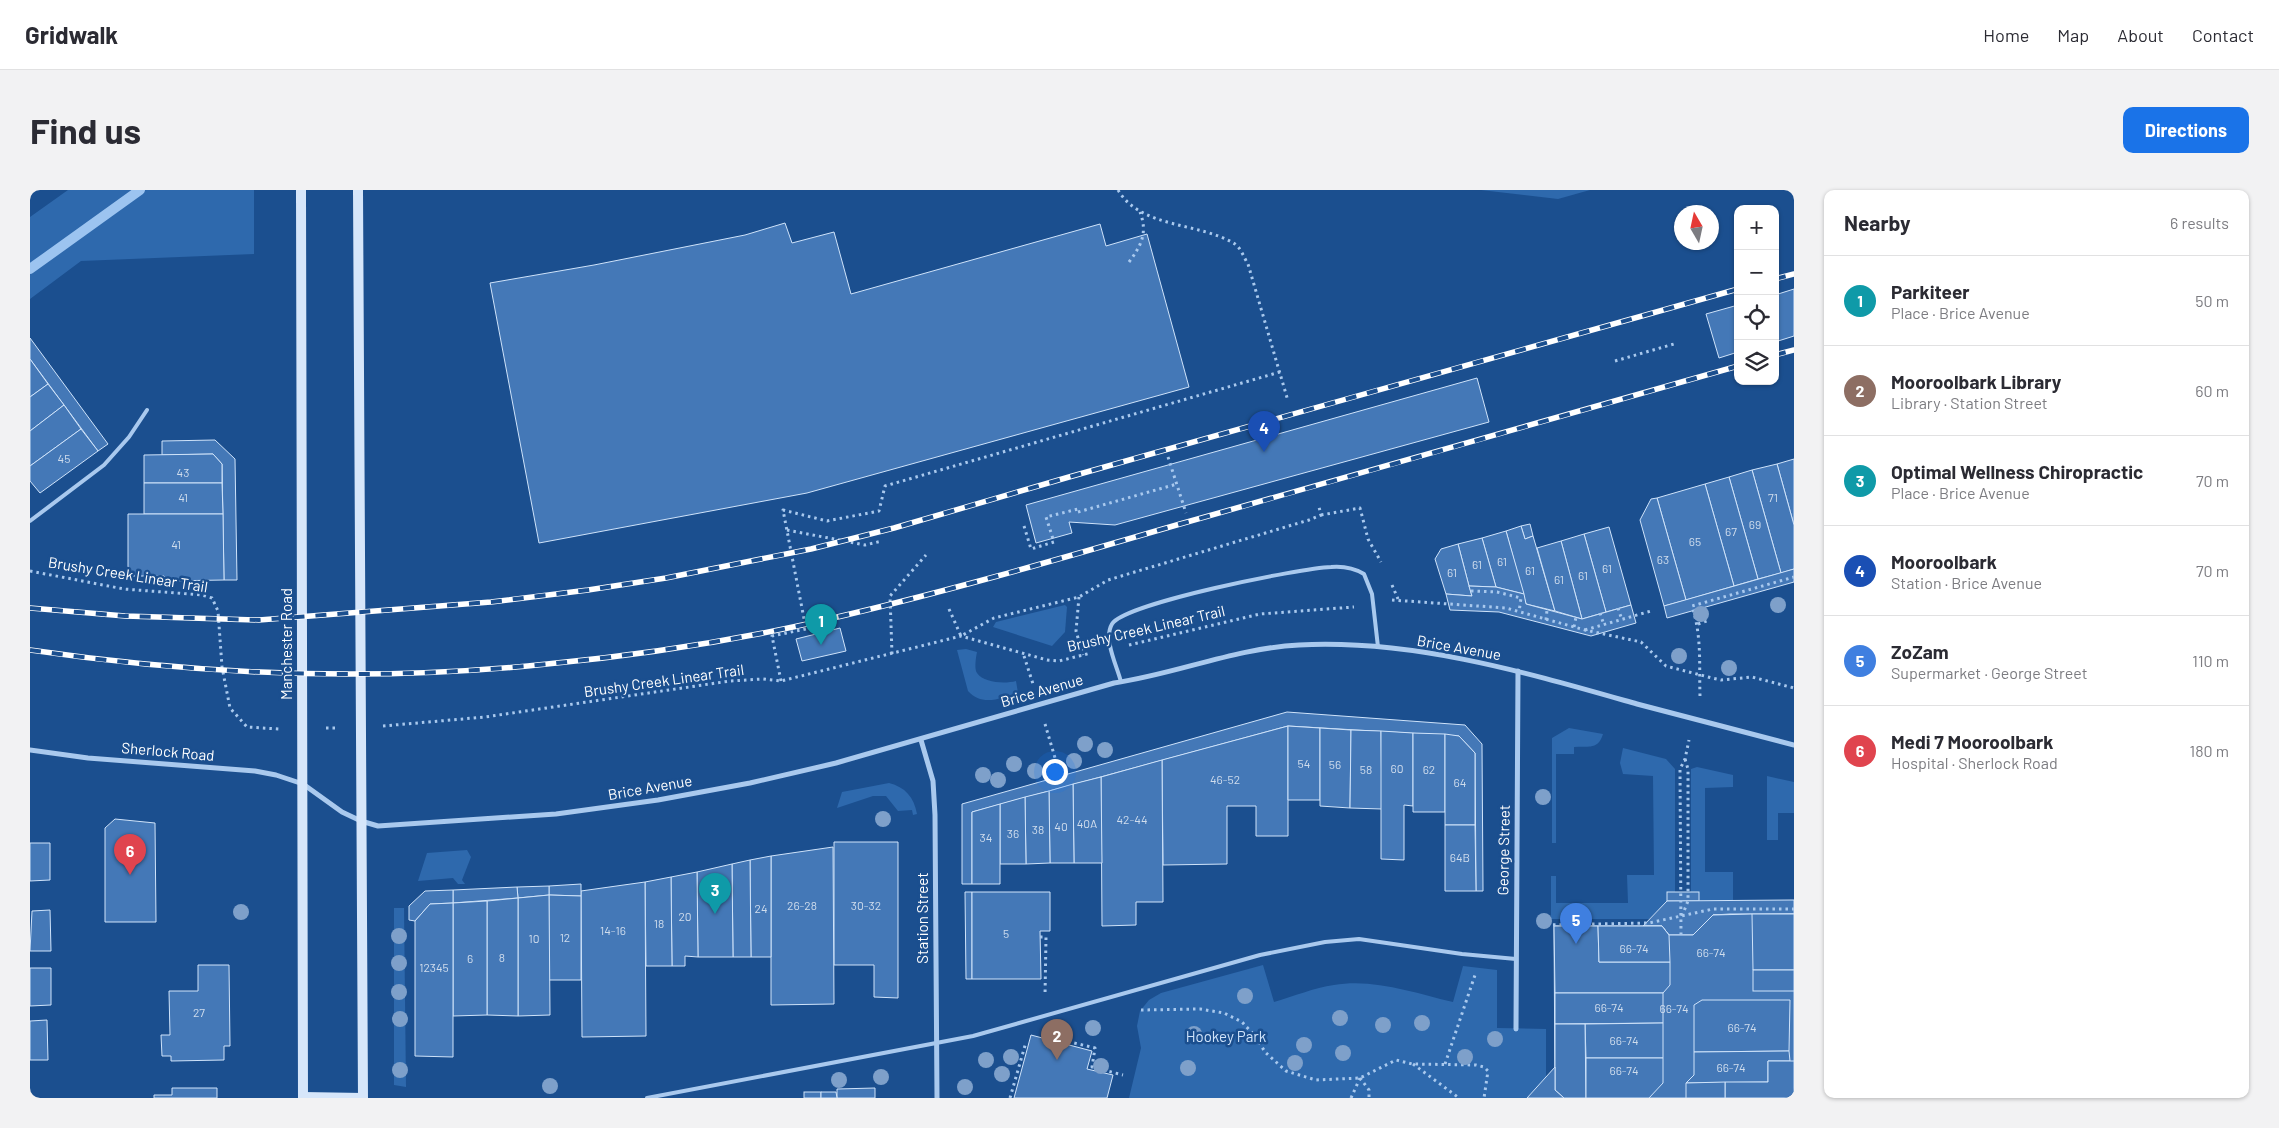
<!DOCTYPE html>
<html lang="en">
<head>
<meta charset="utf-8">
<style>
	body { margin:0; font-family:Barlow,sans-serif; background:#f2f2f3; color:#2b2b33 }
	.controls { position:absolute; right:15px; top:15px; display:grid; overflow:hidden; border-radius:10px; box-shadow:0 1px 4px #0004 }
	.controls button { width:45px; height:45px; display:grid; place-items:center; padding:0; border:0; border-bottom:1px solid #e1e1e2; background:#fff; color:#2b2b33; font:25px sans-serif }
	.compass { position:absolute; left:1644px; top:15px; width:45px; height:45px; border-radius:50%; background:#fff; box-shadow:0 1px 4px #0004; rotate:351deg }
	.you { position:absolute; left:1024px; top:581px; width:18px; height:18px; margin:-12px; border:4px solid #fff; border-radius:50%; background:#1a73e8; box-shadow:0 0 0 8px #1a73e833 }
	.badge { display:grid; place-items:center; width:32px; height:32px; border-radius:50%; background:#1a73e8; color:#fff; font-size:16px; font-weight:700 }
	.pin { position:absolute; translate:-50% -41px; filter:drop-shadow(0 1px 2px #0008) }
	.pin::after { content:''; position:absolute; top:26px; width:18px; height:15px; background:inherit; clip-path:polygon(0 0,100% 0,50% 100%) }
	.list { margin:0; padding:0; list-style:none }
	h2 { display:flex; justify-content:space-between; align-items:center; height:65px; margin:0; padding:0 20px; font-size:21px }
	h2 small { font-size:16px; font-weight:400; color:#7c7c81 }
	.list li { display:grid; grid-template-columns:32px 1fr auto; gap:15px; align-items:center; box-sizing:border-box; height:90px; padding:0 20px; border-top:1px solid #e1e1e2 }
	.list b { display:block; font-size:19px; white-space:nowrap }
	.list p { margin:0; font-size:16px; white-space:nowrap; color:#7c7c81 }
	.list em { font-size:16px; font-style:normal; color:#7c7c81 }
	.icon { flex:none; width:28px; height:28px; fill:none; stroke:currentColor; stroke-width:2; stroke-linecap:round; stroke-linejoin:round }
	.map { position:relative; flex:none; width:1764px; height:908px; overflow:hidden; border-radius:10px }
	header { display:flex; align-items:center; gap:30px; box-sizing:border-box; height:70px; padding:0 25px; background:#fff; border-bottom:1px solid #e1e1e2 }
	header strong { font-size:24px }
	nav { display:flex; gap:28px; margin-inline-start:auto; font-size:18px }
	.intro { display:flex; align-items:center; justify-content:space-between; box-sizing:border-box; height:120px; padding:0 30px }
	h1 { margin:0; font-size:35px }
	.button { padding:12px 22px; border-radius:10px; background:#1a73e8; color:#fff; font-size:18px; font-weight:700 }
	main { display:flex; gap:30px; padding:0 30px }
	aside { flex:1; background:#fff; border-radius:10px; box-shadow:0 1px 4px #0004 }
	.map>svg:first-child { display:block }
	.green { fill:#2e69ad }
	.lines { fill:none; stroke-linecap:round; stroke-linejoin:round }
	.stream { stroke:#9cc4f0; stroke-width:10 }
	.building { fill:#4478b7; stroke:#cfe3fa }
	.path { stroke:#a9c9ee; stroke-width:3; stroke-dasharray:2.5 4; stroke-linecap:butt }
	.lane { stroke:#a9c9ee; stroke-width:4 }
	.street { stroke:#a9c9ee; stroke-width:5 }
	.secondary { stroke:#d6e6fa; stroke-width:10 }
	.rail-casing { stroke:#fff; stroke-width:5.5 }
	.rail { stroke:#1b4f8f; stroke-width:4; stroke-dasharray:11; stroke-linecap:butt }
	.tree { fill:#7ea0ca }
	.labels { text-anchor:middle; stroke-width:5; stroke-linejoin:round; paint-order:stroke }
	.number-label { font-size:12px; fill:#d0dded }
	.street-label { font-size:15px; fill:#fff; stroke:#1b4f8f }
	.park-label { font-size:15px; fill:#cfe3fa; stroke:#1b4f8f }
</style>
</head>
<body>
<header>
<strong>Gridwalk</strong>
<nav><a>Home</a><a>Map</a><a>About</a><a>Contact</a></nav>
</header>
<div class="intro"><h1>Find us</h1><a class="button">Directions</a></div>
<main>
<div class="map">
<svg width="1764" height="908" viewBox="0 0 1764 908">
	<rect width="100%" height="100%" fill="#1b4f8f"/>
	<g class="green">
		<path d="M38 0H224V64L51 71 0 109V27Z"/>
		<path d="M1451 0H1560L1528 9Z"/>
		<path d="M1035 415 1037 417 1035 442 1022 456 963 437 966 432Z"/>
		<path d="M936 459 947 462C946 467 944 479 947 483 954 493 975 494 986 491L988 503C971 508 952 517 938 501L927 460Z"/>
		<path d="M1539 538 1573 544C1568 560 1559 556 1544 557V564H1526V653H1522V548Z"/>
		<path d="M1593 558 1636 569 1645 579V702H1637V711L1619 729H1521V686H1526V713H1598L1597 685H1624L1623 586 1593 584 1590 573Z"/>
		<path d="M1667 577 1703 585V597L1675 598V682H1703V710L1669 711V702H1661V579Z"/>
		<path d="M1737 586 1764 592V623H1748V650H1737Z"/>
		<path d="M859 593C875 597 884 607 887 624L883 625 882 620 868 621 856 606H843L807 618 812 602Z"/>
		<path d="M437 660 441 667 432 690 435 694H428L423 688 388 691 397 663Z"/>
		<path d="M364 718H374L376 897 364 895Z"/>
		<path d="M1233 775 1244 812C1264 806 1284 798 1304 795 1343 788 1385 803 1423 812L1433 776 1467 780V838L1516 839V887L1497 908H1099L1111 858 1107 836 1110 821 1119 810 1131 803Z"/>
	</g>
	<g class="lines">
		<path class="stream" d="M0 79 110 0"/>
	</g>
	<g class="building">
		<path d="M755 33 762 53 804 42 821 104 1070 34 1076 56 1117 44 1159 197 777 303 509 353 460 93 564 75 715 45Z"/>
		<path d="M1764 99V146L1745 152V105Z"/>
		<path d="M1708 115V162L1689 168 1676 124Z"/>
		<path d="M0 148 78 254 68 261 0 169Z"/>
		<path d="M0 169 18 194 0 207Z"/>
		<path d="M1447 188 1459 232 1085 335 1039 332 1042 343 1006 353 996 315Z"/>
		<path d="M18 194 34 215 0 241V207Z"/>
		<path d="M34 215 51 239 0 276V241Z"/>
		<path d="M51 239 68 261 10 303 0 291V276Z"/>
		<path d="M185 250 205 269 207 390H194L192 274 183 264 132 265V251Z"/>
		<path d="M183 264 192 274V293H114V265Z"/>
		<path d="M1764 269V335L1747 274Z"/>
		<path d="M1747 274 1764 335V379L1751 383 1722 280Z"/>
		<path d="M1722 280 1751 383 1728 389 1699 287Z"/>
		<path d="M1699 287 1728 389 1704 396 1675 294Z"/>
		<path d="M114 293H192L193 324H114Z"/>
		<path d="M1675 294 1704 396 1656 410 1627 308Z"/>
		<path d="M1627 308 1656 410 1634 416 1610 330 1621 309Z"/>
		<path d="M98 324H193L194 390 134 391V386H98Z"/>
		<path d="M1500 334 1503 346 1495 349 1491 336Z"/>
		<path d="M1491 336 1495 349 1503 346 1525 421 1496 414 1476 341Z"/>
		<path d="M1579 337 1601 415 1576 422 1554 344Z"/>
		<path d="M1476 341 1494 404 1466 397 1452 348Z"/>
		<path d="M1554 344 1576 422 1552 429 1531 351Z"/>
		<path d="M1452 348 1466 397 1439 396 1428 354Z"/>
		<path d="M1531 351 1552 429 1525 421 1507 358Z"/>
		<path d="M1428 354 1439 396 1442 406 1416 404 1405 369 1411 359Z"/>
		<path d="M1764 379V392L1637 428 1634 416Z"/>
		<path d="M1439 396 1466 397 1494 404 1496 414 1552 429 1601 415 1606 433 1561 446 1469 422 1420 420 1416 404 1442 406Z"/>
		<path d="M810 438 816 461 772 471 766 449Z"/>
		<path d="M1257 522 1435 535 1452 554 1453 701H1446L1445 563 1429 546 1258 536 942 622V694H932V614Z"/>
		<path d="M1258 536V646H1226V616H1197V674L1133 675 1132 570Z"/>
		<path d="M1258 536 1290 538V610H1258Z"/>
		<path d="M1290 538 1321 540 1320 618 1290 616Z"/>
		<path d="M1321 540 1351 541 1352 619 1320 618Z"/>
		<path d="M1351 541 1383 543V616L1374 615V670L1351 669Z"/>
		<path d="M1383 543 1415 544V622H1383Z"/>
		<path d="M1415 544 1429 546 1445 563V635H1415Z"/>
		<path d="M1132 570 1133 712H1106V735L1072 736 1071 587Z"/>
		<path d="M1071 587 1072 673H1044L1043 594Z"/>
		<path d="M1043 594 1044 673H1020L1019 601Z"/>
		<path d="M1019 601 1020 673 996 674 995 607Z"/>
		<path d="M995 607 996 674H970V614Z"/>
		<path d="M970 614V694H942V622Z"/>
		<path d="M85 629 125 633 126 732H75V638Z"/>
		<path d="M1415 635H1445L1446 701H1415Z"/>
		<path d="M804 652H868V808L844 807V775H804Z"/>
		<path d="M0 653H20V690L0 691Z"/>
		<path d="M803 657 804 814 741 815V666Z"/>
		<path d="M741 666V767H721L720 670Z"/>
		<path d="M720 670 721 767H703L702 674Z"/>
		<path d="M702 674 703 767H668L667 682Z"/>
		<path d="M667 682 668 767 655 766V776H642L641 687Z"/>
		<path d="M641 687 642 776H616L615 692Z"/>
		<path d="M615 692 616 846 552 847 551 701Z"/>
		<path d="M551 694V706L519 705V696Z"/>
		<path d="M519 696V705L488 708 487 697Z"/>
		<path d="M487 697 488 708 423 713V700Z"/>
		<path d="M423 700V713L400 714 385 731 379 730V716L395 701Z"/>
		<path d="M935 702H942V789H936Z"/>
		<path d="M942 702H1020V741H1010L1011 789H942Z"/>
		<rect x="1637" y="702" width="32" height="9"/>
		<path d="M519 705 551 706V790H519Z"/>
		<path d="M519 705 520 825 488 826V708Z"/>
		<path d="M488 708V826L457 825V711Z"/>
		<path d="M1761 710H1764V724L1683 725 1663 745H1639L1632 736H1613L1637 711Z"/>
		<path d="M457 711V825L423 826V713Z"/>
		<path d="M423 713V867L385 866V731L400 714Z"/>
		<path d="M20 720 21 761H0L2 721Z"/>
		<path d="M1700 724V780H1723V801L1671 802 1663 793V745L1683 725Z"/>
		<path d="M1700 724H1722L1723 780H1700Z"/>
		<path d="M1722 724H1764V908H1534L1525 900 1524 736H1632L1639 745H1663L1683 725Z"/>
		<path d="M1722 724H1764V780H1723Z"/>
		<path d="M1524 736H1568L1569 772H1640V795L1633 803H1525Z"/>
		<path d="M1568 736H1632L1639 745 1640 772H1569Z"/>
		<path d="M168 775H199L200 856H194V870L141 871V866H132L131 845H140L139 801H168Z"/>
		<path d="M0 778H21V815L0 816Z"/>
		<rect x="1723" y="780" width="41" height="21"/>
		<path d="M1525 803H1633V833L1525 834Z"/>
		<path d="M1672 810H1760L1759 861 1664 862V815Z"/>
		<path d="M17 830 18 870H0V831Z"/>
		<path d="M1633 833V868H1556L1555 834Z"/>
		<path d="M1525 834H1555L1556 908H1534L1525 900Z"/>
		<path d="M1001 845 1062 861 1057 879 1083 885 1077 908H984Z"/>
		<path d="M1759 861 1760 871H1738V892L1656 893 1664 885V862Z"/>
		<path d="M1556 868H1633V893L1619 908H1556Z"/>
		<path d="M1738 871H1764V908H1695V892H1738Z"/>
		<path d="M1525 877V900L1534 908H1497Z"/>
		<path d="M1695 892V908H1656V893Z"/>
		<path d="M142 898H187V908H124V905H142Z"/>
		<path d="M845 898V908H807V899Z"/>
		<rect x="774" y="902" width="17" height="6"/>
		<path d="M791 902H806L807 908H791Z"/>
	</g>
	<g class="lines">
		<g class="path">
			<path d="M1088 0C1111 39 1170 32 1205 54 1211 58 1214 68 1218 74L1258 211"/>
			<path d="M1099 72C1111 56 1118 43 1110 22"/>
			<path d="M1585 171 1644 154"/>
			<path d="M1138 267 1156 323"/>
			<path d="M1048 322 1147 294"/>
			<path d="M1291 325 1330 318 1338 349 1351 372"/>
			<path d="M994 336 1001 359 1024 352 1016 327 1048 319"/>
			<path d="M757 340 835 355 852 351"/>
			<path d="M0 381 94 399 172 405 182 408 188 421 192 477 200 518 217 537 249 539"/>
			<path d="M1362 395 1368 409"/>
			<path d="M1441 401 1467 402 1491 408 1489 422"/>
			<path d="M1049 407 1046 441 1053 465"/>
			<path d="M1362 410 1476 418 1555 440 1611 452 1636 476 1682 488 1691 490 1722 487 1764 498"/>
			<path d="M1588 418 1592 430"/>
			<path d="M919 419 931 446 964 428 1049 407 1078 390 1279 330 1291 325 1289 317"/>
			<path d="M1570 423 1574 435"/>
			<path d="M1516 430 1517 420"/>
			<path d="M1668 434 1677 431"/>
			<path d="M1544 437 1546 427"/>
			<path d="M1555 440 1621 421"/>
			<path d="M1099 455 1230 424 1324 417"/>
			<path d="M862 464 860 406 896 365"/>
			<path d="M994 466 1003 494"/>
			<path d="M751 491 742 446 776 439 753 320 797 331 849 321 855 296 1250 182"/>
			<path d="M1670 506C1669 474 1672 447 1662 416L1764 387"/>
			<path d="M1015 534 1031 588"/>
			<path d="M353 536 455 527 700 491 733 489 751 491 931 446 1017 470 1029 471 1061 463"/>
			<path d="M296 538H309"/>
			<path d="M1652 726 1658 711V579L1655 569"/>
			<path d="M1510 735 1619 733 1683 719H1764"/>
			<path d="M1651 745 1650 579 1655 569 1659 550"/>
			<path d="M1010 747H1016L1015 806"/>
			<path d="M1111 820 1170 819 1194 823 1212 832 1226 847 1235 862 1256 881 1286 890 1330 888 1366 870 1382 874 1446 875 1454 877 1458 881 1454 908"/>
			<path d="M1019 847 1065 858 1062 877 1093 885"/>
			<path d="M1383 874 1429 908"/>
			<path d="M1415 874 1445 785"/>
			<path d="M1330 888 1339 900V908"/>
			<path d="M980 908 996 852"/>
			<path d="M1321 908 1330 888"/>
		</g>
		<g class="lane">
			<path d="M0 331 74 275 99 247 117 220"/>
			<path d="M1091 492C1087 476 1073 449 1082 434 1095 413 1271 378 1301 377 1313 376 1324 378 1334 384L1342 404 1348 457"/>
			<path d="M617 908 943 846 1230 765 1295 752 1329 749 1432 764 1486 769"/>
		</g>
		<g class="street">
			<path d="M891 550 903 591 905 625 907 908"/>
			<path d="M0 560 58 568 225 581 246 585 273 594 312 622 331 631 348 636 526 624 628 610 720 593 806 573 1084 493C1146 484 1206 458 1269 455 1384 449 1498 483 1607 514 1659 528 1712 541 1764 555"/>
			<path d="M1486 839 1488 481"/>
		</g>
		<g class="secondary">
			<path d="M271 0 273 908"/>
			<path d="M273 907 333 908 328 0"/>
		</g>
		<g class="rail-casing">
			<g id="rail">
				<path d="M1745 89 1764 84"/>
				<path d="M1745 165 1764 160"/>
				<path d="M0 418 95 426 229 430 461 412 558 400 636 388 781 359 864 338 1039 287 1708 99"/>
				<path d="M0 460C171 485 344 492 517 474 601 466 694 452 777 434 902 406 1026 370 1150 334 1336 282 1522 229 1708 176"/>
			</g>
		</g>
		<use href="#rail" class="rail"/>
	</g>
	<g class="tree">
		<circle cx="1748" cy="415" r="8"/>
		<circle cx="1671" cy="424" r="8"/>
		<circle cx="1649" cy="466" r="8"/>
		<circle cx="1699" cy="478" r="8"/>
		<circle cx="1055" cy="554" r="8"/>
		<circle cx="1075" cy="560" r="8"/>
		<circle cx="1044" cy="571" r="8"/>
		<circle cx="984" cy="574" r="8"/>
		<circle cx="1005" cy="581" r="8"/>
		<circle cx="953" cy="585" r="8"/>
		<circle cx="968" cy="590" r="8"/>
		<circle cx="1513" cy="607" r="8"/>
		<circle cx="853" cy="629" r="8"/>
		<circle cx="211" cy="722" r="8"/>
		<circle cx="1514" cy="731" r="8"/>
		<circle cx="369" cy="746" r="8"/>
		<circle cx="369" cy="773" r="8"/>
		<circle cx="369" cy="802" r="8"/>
		<circle cx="1215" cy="806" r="8"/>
		<circle cx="1310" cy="828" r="8"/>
		<circle cx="370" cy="829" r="8"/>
		<circle cx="1392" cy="833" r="8"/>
		<circle cx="1353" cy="835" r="8"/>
		<circle cx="1063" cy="838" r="8"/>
		<circle cx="1164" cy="844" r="8"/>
		<circle cx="1465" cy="849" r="8"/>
		<circle cx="1274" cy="855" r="8"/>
		<circle cx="1313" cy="863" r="8"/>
		<circle cx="981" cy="867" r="8"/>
		<circle cx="1435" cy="867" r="8"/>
		<circle cx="956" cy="870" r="8"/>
		<circle cx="1265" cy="873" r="8"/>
		<circle cx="1071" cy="876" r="8"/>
		<circle cx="1158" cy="878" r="8"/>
		<circle cx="370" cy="880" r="8"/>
		<circle cx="972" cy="884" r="8"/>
		<circle cx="851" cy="887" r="8"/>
		<circle cx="809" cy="890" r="8"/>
		<circle cx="520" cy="896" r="8"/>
		<circle cx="935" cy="897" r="8"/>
	</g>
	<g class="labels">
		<g class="number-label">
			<text x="34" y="273">45</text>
			<text x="153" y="287">43</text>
			<text x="153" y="312">41</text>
			<text x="1743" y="312">71</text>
			<text x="1725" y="339">69</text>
			<text x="1701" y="346">67</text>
			<text x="1665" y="356">65</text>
			<text x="146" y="359">41</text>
			<text x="1633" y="374">63</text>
			<text x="1472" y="376">61</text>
			<text x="1447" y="379">61</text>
			<text x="1577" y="383">61</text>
			<text x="1500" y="385">61</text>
			<text x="1422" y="387">61</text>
			<text x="1553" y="390">61</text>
			<text x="1529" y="394">61</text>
			<text x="1274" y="578">54</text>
			<text x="1305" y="579">56</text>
			<text x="1367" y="583">60</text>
			<text x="1336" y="584">58</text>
			<text x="1399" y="584">62</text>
			<text x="1195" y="594">46-52</text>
			<text x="1430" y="597">64</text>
			<text x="1102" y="634">42-44</text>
			<text x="1057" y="638">40A</text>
			<text x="1031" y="641">40</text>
			<text x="1008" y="644">38</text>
			<text x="983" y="648">36</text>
			<text x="956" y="652">34</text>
			<text x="1430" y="672">64B</text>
			<text x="772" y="720">26-28</text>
			<text x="836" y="720">30-32</text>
			<text x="731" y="723">24</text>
			<text x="655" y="731">20</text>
			<text x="629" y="738">18</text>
			<text x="583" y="745">14-16</text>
			<text x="976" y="748">5</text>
			<text x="535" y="752">12</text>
			<text x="504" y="753">10</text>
			<text x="1604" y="763">66-74</text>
			<text x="1681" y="767">66-74</text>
			<text x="472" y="772">8</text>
			<text x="440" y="773">6</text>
			<text x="404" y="782">12345</text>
			<text x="1579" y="822">66-74</text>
			<text x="1644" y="823">66-74</text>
			<text x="169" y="827">27</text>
			<text x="1712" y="842">66-74</text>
			<text x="1594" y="855">66-74</text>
			<text x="1701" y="882">66-74</text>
			<text x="1594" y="885">66-74</text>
		</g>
		<g class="street-label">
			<text transform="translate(98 385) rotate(9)" y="5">Brushy Creek Linear Trail</text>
			<text transform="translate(1116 439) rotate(-13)" y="5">Brushy Creek Linear Trail</text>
			<text transform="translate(257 454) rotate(-90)" y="5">Manchester Road</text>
			<text transform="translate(1429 458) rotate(10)" y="5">Brice Avenue</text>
			<text transform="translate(634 491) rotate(-8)" y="5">Brushy Creek Linear Trail</text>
			<text transform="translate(1012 501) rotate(-16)" y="5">Brice Avenue</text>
			<text transform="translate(138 562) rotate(5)" y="5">Sherlock Road</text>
			<text transform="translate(620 598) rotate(-10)" y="5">Brice Avenue</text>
			<text transform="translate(1474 660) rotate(-89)" y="5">George Street</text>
			<text transform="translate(893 728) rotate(-90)" y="5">Station Street</text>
		</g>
		<g class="park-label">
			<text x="1196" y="852">Hookey Park</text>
		</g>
	</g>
</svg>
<div class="controls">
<button>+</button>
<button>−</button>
<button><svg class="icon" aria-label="locate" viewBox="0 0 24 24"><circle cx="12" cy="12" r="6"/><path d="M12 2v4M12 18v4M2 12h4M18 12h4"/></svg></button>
<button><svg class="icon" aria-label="layers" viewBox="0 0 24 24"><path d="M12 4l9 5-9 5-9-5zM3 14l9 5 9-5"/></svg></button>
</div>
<svg class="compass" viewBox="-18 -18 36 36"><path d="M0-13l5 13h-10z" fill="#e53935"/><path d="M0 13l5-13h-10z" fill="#7c7c81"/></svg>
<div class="you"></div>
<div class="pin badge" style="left:791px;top:455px;background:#0f9aa8">1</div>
<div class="pin badge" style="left:1027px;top:870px;background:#8d6e63">2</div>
<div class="pin badge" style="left:685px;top:724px;background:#0f9aa8">3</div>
<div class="pin badge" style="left:1234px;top:262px;background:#1a4fb4">4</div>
<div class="pin badge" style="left:1546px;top:754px;background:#3f7fe0">5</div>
<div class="pin badge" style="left:100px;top:685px;background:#e0444e">6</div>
</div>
<aside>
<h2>Nearby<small>6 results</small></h2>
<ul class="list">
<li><span class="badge" style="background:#0f9aa8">1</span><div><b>Parkiteer</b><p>Place · Brice Avenue</p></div><em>50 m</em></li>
<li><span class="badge" style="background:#8d6e63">2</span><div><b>Mooroolbark Library</b><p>Library · Station Street</p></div><em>60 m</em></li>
<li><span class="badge" style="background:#0f9aa8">3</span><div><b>Optimal Wellness Chiropractic</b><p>Place · Brice Avenue</p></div><em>70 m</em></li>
<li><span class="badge" style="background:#1a4fb4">4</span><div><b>Mooroolbark</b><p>Station · Brice Avenue</p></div><em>70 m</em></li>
<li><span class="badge" style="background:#3f7fe0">5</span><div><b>ZoZam</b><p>Supermarket · George Street</p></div><em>110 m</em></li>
<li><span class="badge" style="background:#e0444e">6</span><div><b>Medi 7 Mooroolbark</b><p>Hospital · Sherlock Road</p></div><em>180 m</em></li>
</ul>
</aside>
</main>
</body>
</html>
